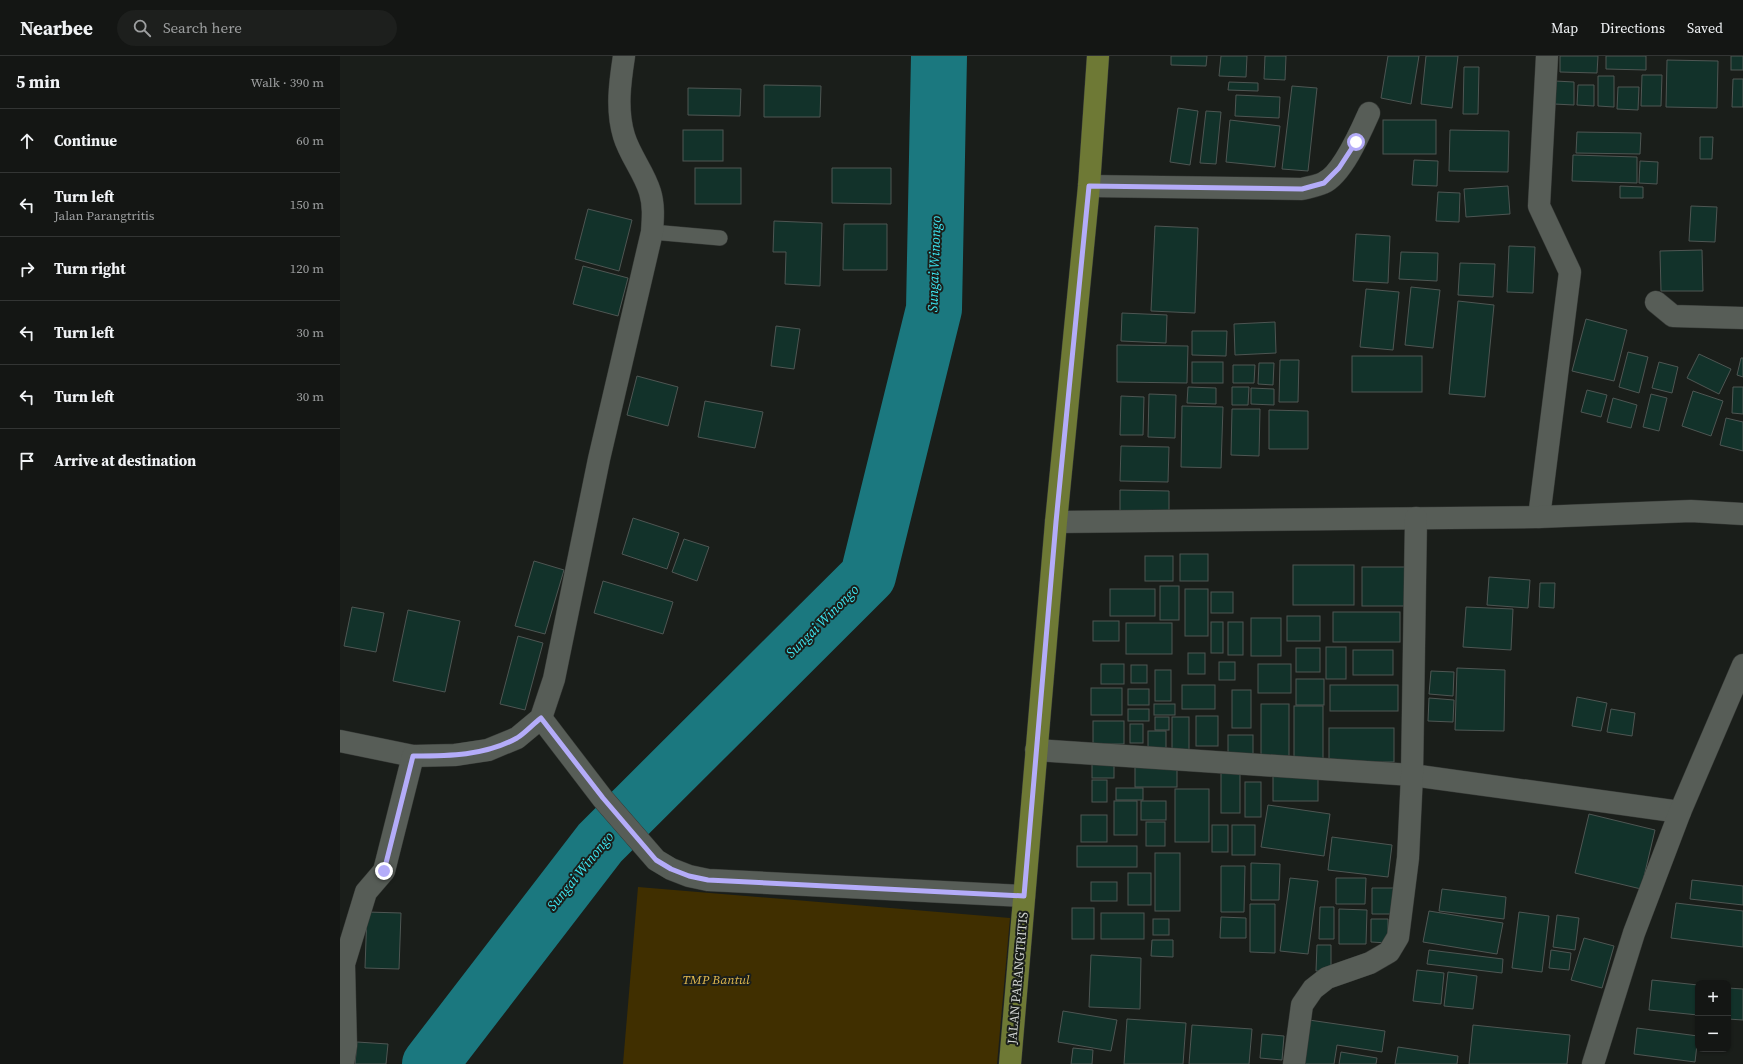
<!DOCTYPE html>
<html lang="en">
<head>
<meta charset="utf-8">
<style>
	body { margin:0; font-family:"Source Serif 4",serif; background:#1d1f1d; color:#f1f3f6 }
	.controls { position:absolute; right:12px; bottom:12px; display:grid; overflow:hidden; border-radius:8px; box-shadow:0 1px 3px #0004 }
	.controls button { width:36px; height:36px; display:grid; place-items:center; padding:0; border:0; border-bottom:1px solid #333534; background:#141614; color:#f1f3f6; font:20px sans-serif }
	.stop { position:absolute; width:12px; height:12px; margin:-9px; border:3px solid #b4acf9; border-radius:50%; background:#fff }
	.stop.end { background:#b4acf9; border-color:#fff; box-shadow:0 1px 4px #0008 }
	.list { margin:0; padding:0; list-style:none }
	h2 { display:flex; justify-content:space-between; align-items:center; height:52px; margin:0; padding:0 16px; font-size:17px }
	h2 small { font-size:13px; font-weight:400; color:#9d9fa0 }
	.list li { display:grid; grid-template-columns:26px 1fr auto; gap:12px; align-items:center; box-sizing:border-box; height:64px; padding:0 16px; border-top:1px solid #333534 }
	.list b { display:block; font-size:15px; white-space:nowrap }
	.list p { margin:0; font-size:13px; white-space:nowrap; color:#9d9fa0 }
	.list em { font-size:13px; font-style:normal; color:#9d9fa0 }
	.icon { flex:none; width:22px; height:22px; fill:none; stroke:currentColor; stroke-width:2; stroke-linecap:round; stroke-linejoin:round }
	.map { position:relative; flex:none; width:1403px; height:1008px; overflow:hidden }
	header { display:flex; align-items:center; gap:24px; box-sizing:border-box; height:56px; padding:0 20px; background:#141614; border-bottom:1px solid #333534 }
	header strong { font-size:19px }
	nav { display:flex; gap:22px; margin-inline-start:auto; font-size:14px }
	.search { width:280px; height:36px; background:#1d1f1d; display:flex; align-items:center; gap:10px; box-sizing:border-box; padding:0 14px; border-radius:22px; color:#9d9fa0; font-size:15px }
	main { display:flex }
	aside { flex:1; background:#141614 }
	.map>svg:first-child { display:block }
	.green { fill:#402f00 }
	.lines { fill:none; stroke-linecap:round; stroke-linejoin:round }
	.river { stroke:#1b787f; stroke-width:56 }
	.building { fill:#12322a; stroke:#4e5653 }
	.service-casing { stroke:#363936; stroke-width:16 }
	.minor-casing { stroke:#363936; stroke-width:23 }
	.primary-casing { stroke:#363936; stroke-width:23 }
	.service { stroke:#575d57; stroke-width:15 }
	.minor { stroke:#575d57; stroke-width:22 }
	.primary { stroke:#6e7935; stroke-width:22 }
	.route { stroke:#b4acf9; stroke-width:5 }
	.labels { text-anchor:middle; stroke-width:4; stroke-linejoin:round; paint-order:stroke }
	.street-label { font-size:13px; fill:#d1d4d1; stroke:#1a1e1a }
	.park-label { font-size:13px; font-style:italic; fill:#e2b94e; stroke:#1a1e1a }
	.water-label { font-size:14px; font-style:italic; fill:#3ce6f2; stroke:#1a1e1a }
</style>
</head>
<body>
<header>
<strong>Nearbee</strong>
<div class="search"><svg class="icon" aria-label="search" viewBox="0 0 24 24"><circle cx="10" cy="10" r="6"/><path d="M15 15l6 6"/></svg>Search here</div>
<nav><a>Map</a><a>Directions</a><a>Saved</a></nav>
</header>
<main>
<aside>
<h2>5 min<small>Walk · 390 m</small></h2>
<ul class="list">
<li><svg class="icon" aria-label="ahead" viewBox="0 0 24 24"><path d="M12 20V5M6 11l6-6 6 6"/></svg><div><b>Continue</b></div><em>60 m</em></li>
<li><svg class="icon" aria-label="left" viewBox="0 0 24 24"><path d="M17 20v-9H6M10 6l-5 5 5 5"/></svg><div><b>Turn left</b><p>Jalan Parangtritis</p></div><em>150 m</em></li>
<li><svg class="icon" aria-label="right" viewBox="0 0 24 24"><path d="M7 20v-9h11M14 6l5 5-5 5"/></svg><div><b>Turn right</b></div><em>120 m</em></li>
<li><svg class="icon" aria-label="left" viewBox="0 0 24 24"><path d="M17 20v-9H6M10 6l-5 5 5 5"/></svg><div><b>Turn left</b></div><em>30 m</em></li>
<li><svg class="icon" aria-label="left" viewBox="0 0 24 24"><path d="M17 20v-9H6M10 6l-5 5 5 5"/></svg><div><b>Turn left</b></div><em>30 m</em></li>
<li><svg class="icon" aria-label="arrive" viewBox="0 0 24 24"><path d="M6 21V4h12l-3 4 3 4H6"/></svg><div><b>Arrive at destination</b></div></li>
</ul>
</aside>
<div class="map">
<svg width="1403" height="1008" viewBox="0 0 1403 1008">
	<rect width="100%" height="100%" fill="#1a1e1a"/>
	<path class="green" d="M298 831 670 862 657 1008H283Z"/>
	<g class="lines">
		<path class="river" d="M90 1008 260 787 528 520 594 253 599 0"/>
	</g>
	<g class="building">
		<path d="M831 0H867L866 10 831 9Z"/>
		<path d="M881 0H907L906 21 879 20Z"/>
		<path d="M925 0H946L945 24 924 23Z"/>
		<path d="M1048 0H1079L1071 48 1041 42Z"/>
		<path d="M1086 0H1118L1112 52 1081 48Z"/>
		<path d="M1220 0H1258L1257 17 1220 16Z"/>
		<path d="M1266 0H1306V14L1266 13Z"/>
		<rect x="1391" y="0" width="12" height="14"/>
		<path d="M1327 4 1378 5 1377 52 1326 51Z"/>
		<path d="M1124 11H1139L1138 58H1123Z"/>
		<path d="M1302 19H1322L1321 50H1301Z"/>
		<path d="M1258 20H1274V51L1258 50Z"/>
		<path d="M1393 23H1403V51H1392Z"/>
		<path d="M1215 25 1234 26V49L1214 48Z"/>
		<path d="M889 26 918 27V35L888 34Z"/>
		<path d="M424 29 481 30 480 61H424Z"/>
		<path d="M1238 29H1254V50L1237 49Z"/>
		<path d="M952 30 977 32 968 115 942 113Z"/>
		<path d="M1278 31H1299L1298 54 1277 53Z"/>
		<path d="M348 32 401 33 400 60 348 59Z"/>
		<path d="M896 39 940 41 939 62 895 60Z"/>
		<path d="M838 52 858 55 850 109 830 106Z"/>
		<path d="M866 55 881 56 876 108 860 107Z"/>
		<path d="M890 64 940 70 935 111 886 106Z"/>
		<rect x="1043" y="64" width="53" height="34"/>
		<rect x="343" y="74" width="40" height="31"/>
		<path d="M1110 74 1169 75 1168 116 1109 115Z"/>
		<path d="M1237 76 1301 77 1300 98 1236 97Z"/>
		<path d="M1360 81H1373L1372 103H1360Z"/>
		<path d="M1233 99 1297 101V127L1232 125Z"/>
		<path d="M1074 104 1098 105 1097 130 1072 129Z"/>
		<path d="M1300 105 1318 106 1317 128 1299 127Z"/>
		<rect x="355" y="112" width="46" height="36"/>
		<path d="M492 112H551V148L492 147Z"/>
		<path d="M1168 130 1170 158 1126 161 1124 133Z"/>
		<path d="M1280 130 1303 131V142H1280Z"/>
		<path d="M1098 136 1120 137 1119 166 1096 165Z"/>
		<path d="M1351 150 1377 151 1375 186 1349 185Z"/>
		<path d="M248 153 292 164 279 215 235 203Z"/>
		<path d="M434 165 482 167 480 230 445 228 446 196H433Z"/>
		<path d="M504 168H547V214H503Z"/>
		<path d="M815 170 858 172 855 257 811 255Z"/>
		<path d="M1016 178 1050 180 1048 227 1013 225Z"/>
		<path d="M1169 190 1195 191 1193 237 1167 236Z"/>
		<path d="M1362 194 1363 235H1321L1320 195Z"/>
		<path d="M1061 196 1098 197 1097 225 1059 223Z"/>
		<path d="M1120 207 1155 208 1153 241 1118 239Z"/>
		<path d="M243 210 288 222 278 260 233 248Z"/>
		<path d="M1071 231 1100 234 1093 292 1065 289Z"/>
		<path d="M1026 233 1059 236 1053 294 1020 291Z"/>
		<path d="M1118 245 1154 249 1145 341 1109 338Z"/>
		<path d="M782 257 827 259 826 287 781 285Z"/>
		<path d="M1246 263 1287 274 1274 325 1232 315Z"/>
		<path d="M935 266 936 297 895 299 894 268Z"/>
		<path d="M436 270 460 273 454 313 431 310Z"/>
		<path d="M852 275H887L886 300 852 299Z"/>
		<path d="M777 289 848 290 847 327 777 326Z"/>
		<path d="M1288 296 1308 301 1299 337 1279 331Z"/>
		<path d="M1359 298 1391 313 1379 338 1347 322Z"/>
		<rect x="1012" y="300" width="70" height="36"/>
		<path d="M1401 302H1403V321L1397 319Z"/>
		<path d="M940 304H959L958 346H939Z"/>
		<rect x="852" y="306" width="31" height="21"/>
		<path d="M1319 306 1338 311 1332 337 1312 332Z"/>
		<path d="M919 307H934L933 329 918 328Z"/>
		<path d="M893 309H915L914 327H893Z"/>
		<path d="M297 320 338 331 328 370 287 359Z"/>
		<path d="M848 331 876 332V348L847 347Z"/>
		<path d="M892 331H909L908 349H892Z"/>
		<path d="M1393 331H1403V358L1392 357Z"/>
		<path d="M911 332 934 333V349L911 348Z"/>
		<path d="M1247 334 1267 339 1261 361 1241 356Z"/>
		<path d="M1353 335 1383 345 1371 380 1342 370Z"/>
		<path d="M809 338 836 339 835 382 808 381Z"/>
		<path d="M1311 338 1327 342 1319 375 1303 371Z"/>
		<path d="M781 340 804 341 803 379H780Z"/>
		<path d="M1273 342 1297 349 1291 372 1267 366Z"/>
		<path d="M365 345 423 356 415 392 358 381Z"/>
		<path d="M842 350 883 351 881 412 841 411Z"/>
		<path d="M892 353H920L919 400 891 399Z"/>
		<path d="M929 354 968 355V393H929Z"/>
		<path d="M1386 362 1403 366V395L1380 389Z"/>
		<path d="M781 390 829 391 828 426 780 425Z"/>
		<path d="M780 434 829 435V459L780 458Z"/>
		<path d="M293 462 339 477 327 513 282 498Z"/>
		<path d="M344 483 369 491 357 525 332 516Z"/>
		<rect x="840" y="498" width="28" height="27"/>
		<rect x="805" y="500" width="28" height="25"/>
		<path d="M194 505 224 514 205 578 175 570Z"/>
		<rect x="953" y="509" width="61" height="40"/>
		<rect x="1022" y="511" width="44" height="39"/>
		<path d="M1149 521 1190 524 1188 552 1147 549Z"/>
		<path d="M263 525 333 546 323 578 254 557Z"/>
		<path d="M1200 527H1215L1214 552 1199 551Z"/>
		<rect x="820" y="530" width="19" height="34"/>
		<rect x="770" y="533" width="45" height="27"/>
		<rect x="845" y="533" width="23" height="47"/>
		<rect x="871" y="536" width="22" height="21"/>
		<path d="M12 551 44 557 36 596 4 590Z"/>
		<path d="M1126 551 1173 553 1171 594 1123 591Z"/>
		<path d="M68 554 120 565 105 636 53 625Z"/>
		<rect x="993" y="556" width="67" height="30"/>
		<rect x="947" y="560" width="33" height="25"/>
		<rect x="911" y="562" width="30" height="38"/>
		<rect x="753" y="565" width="26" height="20"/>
		<rect x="871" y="566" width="12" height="31"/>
		<rect x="888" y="566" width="15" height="33"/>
		<rect x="786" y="567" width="46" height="31"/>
		<path d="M178 580 203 587 185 654 160 648Z"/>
		<rect x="986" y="591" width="20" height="32"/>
		<rect x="956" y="592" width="24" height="24"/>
		<rect x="1013" y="594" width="40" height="25"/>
		<rect x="848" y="597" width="17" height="21"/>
		<rect x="879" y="606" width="16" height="18"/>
		<rect x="761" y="608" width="23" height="20"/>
		<rect x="918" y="608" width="33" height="29"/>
		<rect x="791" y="609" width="16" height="18"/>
		<path d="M1117 612 1165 614 1164 675 1115 674Z"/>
		<rect x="815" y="614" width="16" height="31"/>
		<path d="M1091 615 1114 616 1113 640 1089 638Z"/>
		<rect x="956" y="623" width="28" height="26"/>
		<rect x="842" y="629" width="33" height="24"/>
		<rect x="990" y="629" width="68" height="26"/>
		<rect x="751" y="632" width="31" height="27"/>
		<rect x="788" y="633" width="21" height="16"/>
		<rect x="892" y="634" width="19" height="38"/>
		<path d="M1237 641 1267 647 1261 675 1232 670Z"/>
		<path d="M1089 642 1114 644 1113 666 1088 665Z"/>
		<rect x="814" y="648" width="21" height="11"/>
		<rect x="921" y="648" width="28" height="55"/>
		<rect x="954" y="650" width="29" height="54"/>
		<rect x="788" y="653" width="21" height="12"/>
		<path d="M1271 653 1295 657 1292 680 1267 676Z"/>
		<rect x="856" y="660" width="22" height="30"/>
		<rect x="815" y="661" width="14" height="13"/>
		<rect x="832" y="661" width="17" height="35"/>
		<rect x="753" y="665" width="31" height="23"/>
		<rect x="790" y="668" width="13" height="19"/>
		<rect x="989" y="672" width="65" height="34"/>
		<rect x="808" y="675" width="18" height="18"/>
		<rect x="888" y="679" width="25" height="23"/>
		<rect x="752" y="704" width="22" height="18"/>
		<rect x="795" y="707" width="42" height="24"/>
		<rect x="881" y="713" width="19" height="44"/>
		<rect x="933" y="719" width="45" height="26"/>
		<rect x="752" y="724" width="15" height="22"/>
		<rect x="905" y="726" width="16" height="35"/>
		<rect x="776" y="732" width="27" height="12"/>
		<rect x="835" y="733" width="34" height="53"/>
		<rect x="774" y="745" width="23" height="34"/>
		<rect x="801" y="745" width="25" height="19"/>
		<path d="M928 749 990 758 984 800 921 791Z"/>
		<path d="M1249 758 1315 774 1301 833 1235 817Z"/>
		<rect x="741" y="759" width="26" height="27"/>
		<rect x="806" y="766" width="19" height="24"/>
		<rect x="872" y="769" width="16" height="27"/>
		<rect x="892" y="769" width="23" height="30"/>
		<path d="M992 781 1052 789 1048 821 988 814Z"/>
		<rect x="737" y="790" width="60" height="21"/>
		<rect x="815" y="797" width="25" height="58"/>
		<path d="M911 807 940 808 939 844H911Z"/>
		<path d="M881 810H905L904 856H881Z"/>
		<rect x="788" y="817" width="23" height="32"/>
		<path d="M950 822 978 825 968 898 940 895Z"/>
		<path d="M996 822H1026L1025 848H996Z"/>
		<path d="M1352 824 1403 830V849L1350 843Z"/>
		<rect x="751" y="826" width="26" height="19"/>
		<path d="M1032 832H1054L1053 858H1032Z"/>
		<path d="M1102 833 1166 841 1164 863 1099 855Z"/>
		<path d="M1336 847 1403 855V891L1331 882Z"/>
		<path d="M910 848H935V897L910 896Z"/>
		<path d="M980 851H994V883H979Z"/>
		<rect x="732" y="852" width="22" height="31"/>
		<path d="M999 853 1027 854 1026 888H999Z"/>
		<path d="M1089 855 1163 867 1157 898 1083 886Z"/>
		<path d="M27 856 61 857 59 913 25 912Z"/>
		<path d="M1179 856 1209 860 1202 916 1172 912Z"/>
		<rect x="761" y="857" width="43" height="26"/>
		<path d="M1217 859 1239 862 1235 894 1213 891Z"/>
		<path d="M881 861 906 862V882H880Z"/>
		<rect x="813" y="863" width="16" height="16"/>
		<path d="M1031 863H1048V887L1031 886Z"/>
		<path d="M1244 882 1274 890 1262 932 1231 924Z"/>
		<path d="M812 884H833V901L811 900Z"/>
		<path d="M977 889H991V915H976Z"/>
		<path d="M1089 894 1163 903 1162 917 1087 908Z"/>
		<path d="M1211 894 1231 897 1229 914 1209 912Z"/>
		<path d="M751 899 801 902 800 953 749 951Z"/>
		<path d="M1077 914 1104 917 1101 948 1073 945Z"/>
		<path d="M1108 916 1137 920 1133 953 1104 950Z"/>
		<path d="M1312 924 1358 929V959L1309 954Z"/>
		<path d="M1388 932 1403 933V964L1388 963Z"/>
		<path d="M723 955 777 964 771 995 718 986Z"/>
		<path d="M787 963 846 967 843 1008H784Z"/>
		<path d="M969 964 1045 975 1042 996 997 989 994 1008H962Z"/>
		<path d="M852 969 912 973 909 1008H849Z"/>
		<path d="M1133 969 1230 979 1227 1008H1129Z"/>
		<path d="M1297 972 1358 980 1355 1006 1294 998Z"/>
		<path d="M922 978 944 980 942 1004 920 1002Z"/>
		<path d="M17 986 48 988 46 1008H15Z"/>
		<path d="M1058 991 1118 1000 1117 1008H1055Z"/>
		<path d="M733 992 753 994 752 1008H731Z"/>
		<path d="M1001 996 1037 1002 1036 1008H999Z"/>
	</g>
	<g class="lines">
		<g class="service-casing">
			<path id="service" d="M312 176 380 182"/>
		</g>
		<g class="minor-casing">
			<g id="minor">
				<path d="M749 130 962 133C969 131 977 130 983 127 1002 119 1021 75 1029 57"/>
				<path d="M1316 246 1333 260 1403 262"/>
				<path d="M1199 461 1230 216 1199 150 1207 0"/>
				<path d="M716 466 1199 461 1351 455 1403 458"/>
				<path d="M201 662 263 743 316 804 331 813 349 820 368 824 684 840"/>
				<path d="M0 685 73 700 115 699 148 694 177 682 201 662 214 623 259 403 312 176C313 162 314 149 310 136 304 116 290 100 284 80 276 54 280 26 284 0"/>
				<path d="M696 694 1072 719 1340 756"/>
				<path d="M3 1008 6 990 4 908 26 836 44 815 73 700"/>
				<path d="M954 1008 962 949 973 933 987 922 1030 907 1049 896 1058 881 1068 802 1072 719 1076 462"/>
				<path d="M1253 1008 1294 877 1340 756 1403 609"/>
			</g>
		</g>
		<g class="primary-casing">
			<path id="primary" d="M670 1008 716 466 749 130 758 0"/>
		</g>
		<use href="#service" class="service"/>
		<use href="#minor" class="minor"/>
		<use href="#primary" class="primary"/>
	</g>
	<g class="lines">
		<path class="route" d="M44 815 73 700C108 700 145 700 177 682 185 677 193 668 201 662L263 742 316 804 331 813 349 820 368 824 684 840 716 466 749 130 962 133 984 127 999 112 1016 86"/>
	</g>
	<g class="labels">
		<g class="street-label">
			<text transform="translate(677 922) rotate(-85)" y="5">JALAN PARANGTRITIS</text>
		</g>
		<g class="park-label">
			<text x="376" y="928">TMP Bantul</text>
		</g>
		<g class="water-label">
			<text transform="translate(594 208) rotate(-88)" y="5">Sungai Winongo</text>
			<text transform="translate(482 565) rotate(-45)" y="5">Sungai Winongo</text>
			<text transform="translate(240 815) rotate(-51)" y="5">Sungai Winongo</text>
		</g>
	</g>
</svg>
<div class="controls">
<button>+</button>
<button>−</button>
</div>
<div class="stop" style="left:1016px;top:86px"></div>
<div class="stop end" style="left:44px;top:815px"></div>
</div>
</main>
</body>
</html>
